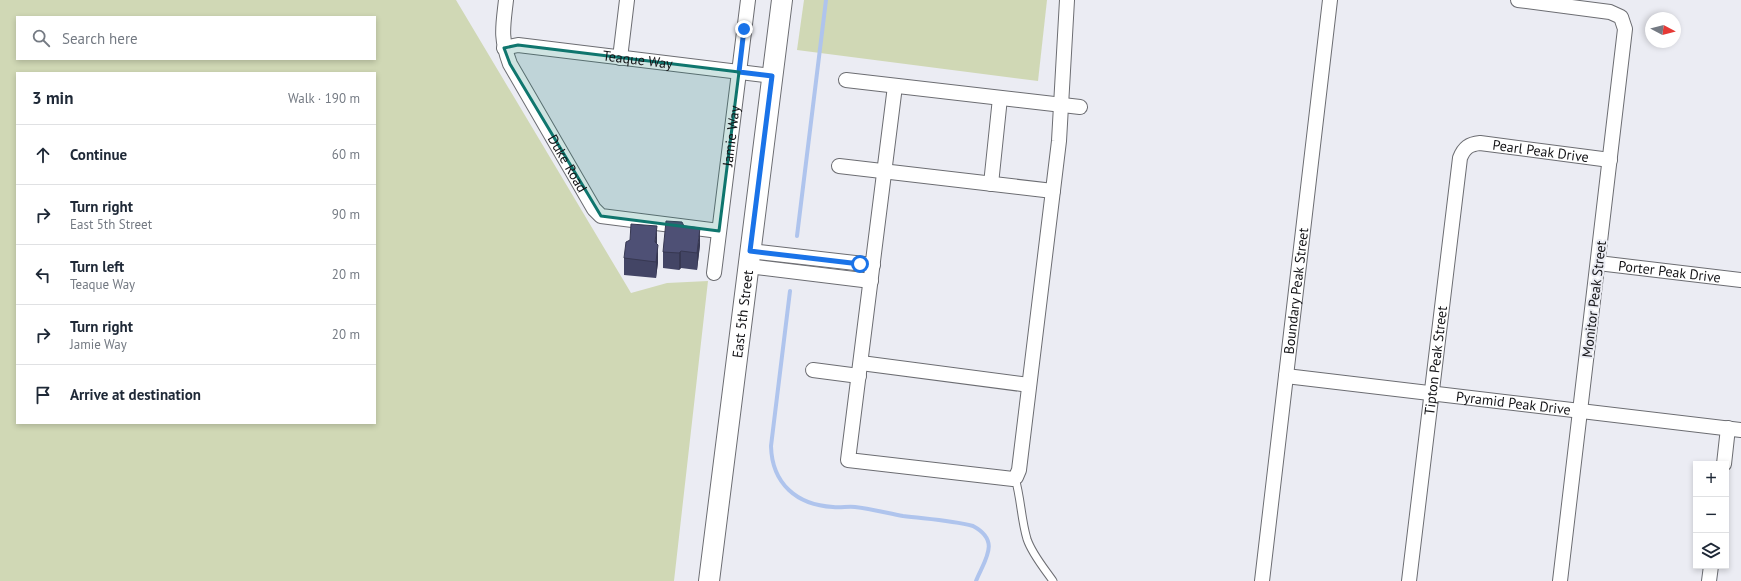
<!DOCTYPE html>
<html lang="en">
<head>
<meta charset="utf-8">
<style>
	body { margin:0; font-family:"PT Sans",sans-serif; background:#f2f2f3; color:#1f2937 }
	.controls { position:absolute; right:12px; bottom:12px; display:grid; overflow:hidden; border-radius:0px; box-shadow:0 2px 6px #0003 }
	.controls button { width:36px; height:36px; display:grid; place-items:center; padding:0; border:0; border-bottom:1px solid #e0e1e3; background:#fff; color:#1f2937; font:20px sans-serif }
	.compass { position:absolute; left:1645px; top:12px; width:36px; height:36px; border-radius:50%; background:#fff; box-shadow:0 2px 6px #0003; rotate:97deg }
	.stop { position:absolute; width:12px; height:12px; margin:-9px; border:3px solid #1a73e8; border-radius:50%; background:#fff }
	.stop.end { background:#1a73e8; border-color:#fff; box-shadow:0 1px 4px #0008 }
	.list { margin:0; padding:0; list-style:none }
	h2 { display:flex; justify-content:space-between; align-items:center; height:52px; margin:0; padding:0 16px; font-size:17px }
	h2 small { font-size:13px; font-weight:400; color:#747a83 }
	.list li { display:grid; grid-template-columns:26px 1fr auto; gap:12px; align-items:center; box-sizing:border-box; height:60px; padding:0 16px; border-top:1px solid #e0e1e3 }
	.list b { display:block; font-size:15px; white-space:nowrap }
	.list p { margin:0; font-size:13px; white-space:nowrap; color:#747a83 }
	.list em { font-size:13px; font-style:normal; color:#747a83 }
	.icon { flex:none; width:22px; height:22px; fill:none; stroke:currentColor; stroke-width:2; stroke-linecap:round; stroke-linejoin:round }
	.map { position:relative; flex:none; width:1741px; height:581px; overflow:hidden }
	.search { position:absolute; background:#fff; box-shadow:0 2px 6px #0003; left:16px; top:16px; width:360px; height:44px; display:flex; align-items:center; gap:10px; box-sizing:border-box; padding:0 14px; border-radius:0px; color:#747a83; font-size:15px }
	.panel { position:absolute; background:#fff; box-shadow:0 2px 6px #0003; left:16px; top:72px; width:360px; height:352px; border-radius:0px }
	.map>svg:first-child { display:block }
	.green { fill:#d0d8b5; fill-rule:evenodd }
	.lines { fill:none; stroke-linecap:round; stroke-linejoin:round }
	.stream { stroke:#afc4ed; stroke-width:4 }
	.service-casing { stroke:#6c6d72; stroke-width:9 }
	.minor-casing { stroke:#6c6d72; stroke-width:16 }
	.secondary-casing { stroke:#6c6d72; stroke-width:22 }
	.service { stroke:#fff; stroke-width:7 }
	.minor { stroke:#fff; stroke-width:14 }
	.secondary { stroke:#fff; stroke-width:20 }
	.wall { fill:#434565 }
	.shaded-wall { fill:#373852 }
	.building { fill:#4e5075; stroke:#373852 }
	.route { stroke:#1a73e8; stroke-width:5 }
	.marked { fill:#0f766e; fill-opacity:0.2; stroke:#0f766e; stroke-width:3; stroke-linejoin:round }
	.labels { text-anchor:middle; stroke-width:4; stroke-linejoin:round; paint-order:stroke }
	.street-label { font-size:14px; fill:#141417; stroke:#ebecf3 }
</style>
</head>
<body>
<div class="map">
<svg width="1741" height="581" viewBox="0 0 1741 581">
	<rect width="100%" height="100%" fill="#ebecf3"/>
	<g class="green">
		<path d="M0 0H456L631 293 667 283 708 281 674 581H0ZM17 17H375V59H17ZM17 73H375V423H17Z"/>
		<path d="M804 0H1047L1038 81 797 50Z"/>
	</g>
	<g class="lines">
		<g class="stream">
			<path d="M797 236 826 0"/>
			<path d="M790 291 771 446C772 484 797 505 833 507 841 508 848 506 855 507 871 509 887 513 903 516 926 519 950 520 973 526 1001 541 985 559 976 581"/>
		</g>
		<g class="service-casing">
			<path id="service" d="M1015 478C1021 498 1021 519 1027 539 1032 554 1044 568 1053 581"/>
		</g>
		<g class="minor-casing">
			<g id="minor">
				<path id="s1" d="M506 0C503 27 500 37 510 64L594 209 601 216 719 231"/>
				<path d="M1518 0 1610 12 1621 17 1625 29 1560 581"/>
				<path id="s2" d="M504 48 518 45 772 76"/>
				<path d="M620 58 627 0"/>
				<path d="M846 80 1080 107"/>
				<path d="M895 86 848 460 1013 479 1016 477 1019 470 1059 141 1067 0"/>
				<path d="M839 166 1053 191"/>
				<path d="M991 184 1000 98"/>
				<path d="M750 251 873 265"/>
				<path id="s3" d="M1598 263 1741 280"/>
				<path d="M748 266 871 281"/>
				<path id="s4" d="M714 273 748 0"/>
				<path d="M861 363 1029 385"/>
				<path d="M813 370 859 376"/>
				<path id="s5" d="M1286 376 1741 430"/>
				<path d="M1724 464 1728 428"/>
				<path id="s6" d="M1262 581 1330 0"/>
				<path id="s7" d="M1409 581 1460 158C1464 148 1469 144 1480 143L1610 160"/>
				<path d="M1709 581 1711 566"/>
			</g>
		</g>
		<g class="secondary-casing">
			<g id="secondary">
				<path id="s8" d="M709 581 782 0"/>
			</g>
		</g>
		<use href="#service" class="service"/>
		<use href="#minor" class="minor"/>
		<use href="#secondary" class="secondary"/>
	</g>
	<g class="wall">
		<path d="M684 226 700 245 697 270 681 268 679 270 663 268V252Z"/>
		<path d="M657 244 658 262 656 278 624 275V258Z"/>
	</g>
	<g class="shaded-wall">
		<path d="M657 226V243L655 259V242Z"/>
		<path d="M700 228V245L697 270V253Z"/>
		<path d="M658 245V262L656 278V262Z"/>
		<path d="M681 251V268L679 270V253Z"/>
	</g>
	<g class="building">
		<path d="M666 221 682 222 684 226 700 228 697 253 681 251 679 253 663 252Z"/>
		<path d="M631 224 657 226 655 242 658 245 656 262 624 258 626 242 630 240Z"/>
	</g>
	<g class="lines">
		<path class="route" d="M744 29 739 72 772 76 750 251 860 264"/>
	</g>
	<path class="marked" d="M518 45 739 72 719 231 601 216 510 64 504 48Z"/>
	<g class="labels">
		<g class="street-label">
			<text dy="5" stroke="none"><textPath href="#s2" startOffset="135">Teaque Way</textPath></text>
			<text dy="5" stroke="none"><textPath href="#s4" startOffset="138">Jamie Way</textPath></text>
			<text dy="5" stroke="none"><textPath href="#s7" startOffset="514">Pearl Peak Drive</textPath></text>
			<text dy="5" stroke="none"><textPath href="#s1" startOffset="180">Duke Road</textPath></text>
			<text dy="5" stroke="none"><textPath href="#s3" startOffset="72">Porter Peak Drive</textPath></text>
			<text dy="5" stroke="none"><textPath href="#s6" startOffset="292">Boundary Peak Street</textPath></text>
			<text transform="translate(1594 299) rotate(-83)" y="5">Monitor Peak Street</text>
			<text dy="5" stroke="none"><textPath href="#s8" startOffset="269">East 5th Street</textPath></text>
			<text dy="5" stroke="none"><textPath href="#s7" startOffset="222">Tipton Peak Street</textPath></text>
			<text dy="5" stroke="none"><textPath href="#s5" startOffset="229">Pyramid Peak Drive</textPath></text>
		</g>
	</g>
</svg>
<div class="controls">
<button>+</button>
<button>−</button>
<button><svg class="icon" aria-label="layers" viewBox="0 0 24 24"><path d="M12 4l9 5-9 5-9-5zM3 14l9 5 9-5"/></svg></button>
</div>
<svg class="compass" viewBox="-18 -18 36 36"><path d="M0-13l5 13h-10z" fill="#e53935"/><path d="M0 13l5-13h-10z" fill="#747a83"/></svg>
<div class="stop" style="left:860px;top:264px"></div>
<div class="stop end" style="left:744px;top:29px"></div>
<div class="search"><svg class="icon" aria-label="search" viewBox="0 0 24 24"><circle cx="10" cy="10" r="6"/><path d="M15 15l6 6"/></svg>Search here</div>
<section class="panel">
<h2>3 min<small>Walk · 190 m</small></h2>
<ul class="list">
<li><svg class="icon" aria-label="ahead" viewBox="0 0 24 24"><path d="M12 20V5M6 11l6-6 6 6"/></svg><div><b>Continue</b></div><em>60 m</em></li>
<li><svg class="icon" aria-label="right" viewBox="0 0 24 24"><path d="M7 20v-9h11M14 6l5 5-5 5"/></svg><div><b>Turn right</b><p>East 5th Street</p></div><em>90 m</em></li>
<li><svg class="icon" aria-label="left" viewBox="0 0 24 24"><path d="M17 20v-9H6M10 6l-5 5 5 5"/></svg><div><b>Turn left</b><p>Teaque Way</p></div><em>20 m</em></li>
<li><svg class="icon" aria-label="right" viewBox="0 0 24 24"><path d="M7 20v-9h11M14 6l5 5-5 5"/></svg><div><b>Turn right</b><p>Jamie Way</p></div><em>20 m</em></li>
<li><svg class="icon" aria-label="arrive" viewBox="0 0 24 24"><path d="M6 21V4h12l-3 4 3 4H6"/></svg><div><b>Arrive at destination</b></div></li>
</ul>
</section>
</div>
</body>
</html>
